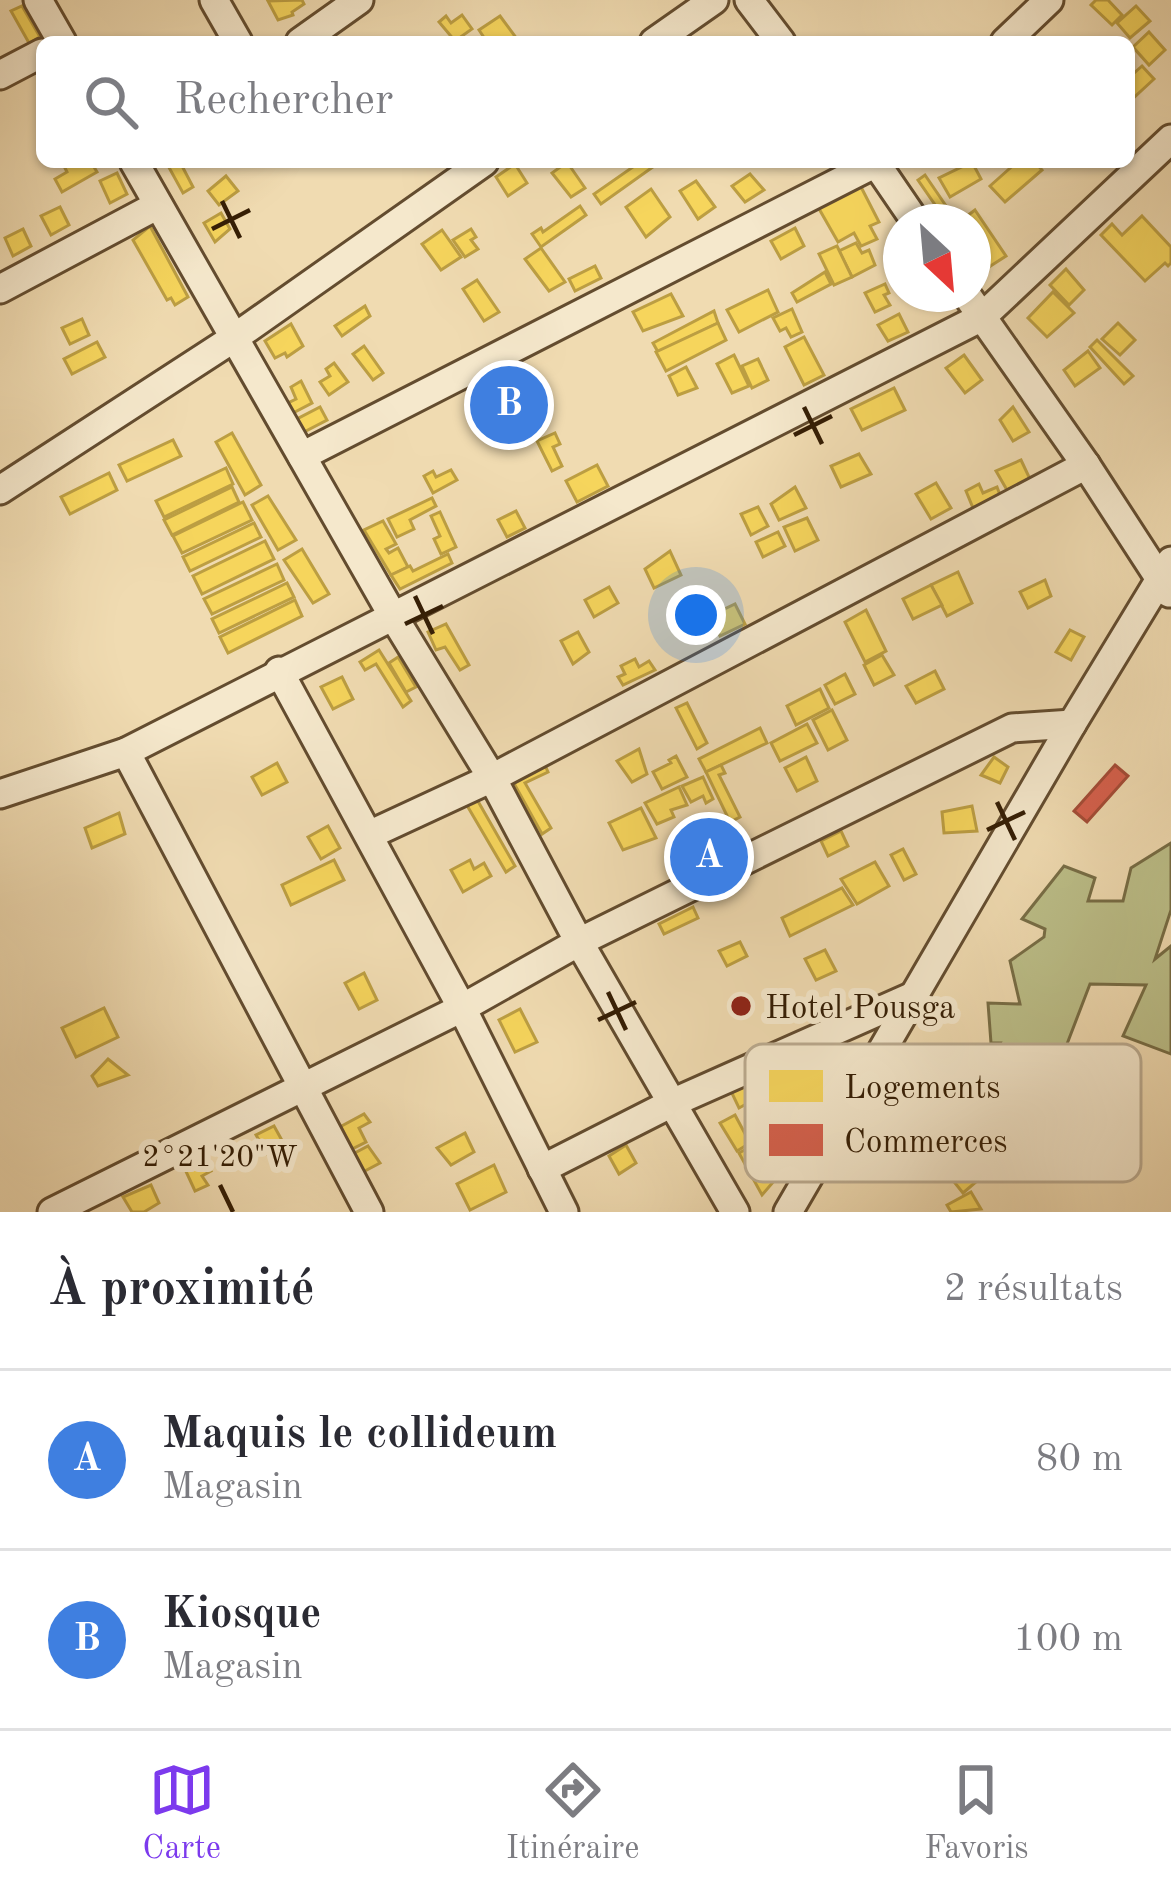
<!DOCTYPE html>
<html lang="fr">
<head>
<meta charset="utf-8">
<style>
	body { margin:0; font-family:"Old Standard TT",serif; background:#f7f7f7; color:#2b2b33 }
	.compass { position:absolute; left:883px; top:204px; width:108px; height:108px; border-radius:50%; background:#fff; box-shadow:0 3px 9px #0004; rotate:154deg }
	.you { position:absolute; left:696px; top:615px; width:42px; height:42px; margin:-30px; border:9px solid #fff; border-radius:50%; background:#1a73e8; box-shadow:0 0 0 18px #1a73e833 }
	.badge { display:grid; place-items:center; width:78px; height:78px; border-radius:50%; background:#7c3aed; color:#fff; font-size:39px; font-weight:700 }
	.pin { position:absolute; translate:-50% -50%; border:6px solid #fff; box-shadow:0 3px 12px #0006 }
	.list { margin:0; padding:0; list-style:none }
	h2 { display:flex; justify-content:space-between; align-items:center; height:156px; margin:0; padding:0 48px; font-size:51px }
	h2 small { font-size:39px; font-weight:400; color:#7c7c81 }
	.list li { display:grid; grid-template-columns:78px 1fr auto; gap:36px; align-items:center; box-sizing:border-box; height:180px; padding:0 48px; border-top:3px solid #e1e1e2 }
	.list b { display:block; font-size:45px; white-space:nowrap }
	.list p { margin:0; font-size:39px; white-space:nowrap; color:#7c7c81 }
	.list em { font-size:39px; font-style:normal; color:#7c7c81 }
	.icon { flex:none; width:66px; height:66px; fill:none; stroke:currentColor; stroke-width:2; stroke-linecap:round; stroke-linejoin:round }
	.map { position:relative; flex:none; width:1171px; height:1212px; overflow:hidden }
	.search { position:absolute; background:#fff; box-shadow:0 3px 9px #0004; left:36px; right:36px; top:36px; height:132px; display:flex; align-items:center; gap:30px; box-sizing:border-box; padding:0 42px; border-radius:18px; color:#7c7c81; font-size:45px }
	.sheet { height:516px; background:#fff }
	nav { display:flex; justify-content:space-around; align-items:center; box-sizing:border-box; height:168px; border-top:3px solid #e1e1e2; background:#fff; font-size:33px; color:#7c7c81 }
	nav a { display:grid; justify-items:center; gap:6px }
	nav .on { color:#7c3aed }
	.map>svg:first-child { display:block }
	.green { fill:#bcbf89; stroke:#786e46; stroke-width:3 }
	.homes { fill:#f6d55c; stroke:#bc9e42; stroke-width:3 }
	.shops { fill:#d6604d; stroke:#a54c37; stroke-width:3 }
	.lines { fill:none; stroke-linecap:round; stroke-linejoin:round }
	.minor-casing { stroke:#634c2f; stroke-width:33 }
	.minor { stroke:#f5e8cc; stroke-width:27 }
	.ticks { fill:none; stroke:#341d04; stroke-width:4.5 }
	.poi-dot { fill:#8f2418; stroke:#f5e8cc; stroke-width:4.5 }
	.labels { text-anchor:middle; stroke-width:12; stroke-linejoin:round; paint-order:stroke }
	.poi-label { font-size:33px; fill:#341d04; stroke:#f5e8cc; text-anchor:start }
	.key { fill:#f5e8cc; stroke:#bbab90; stroke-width:3 }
	.key-label { font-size:33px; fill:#341d04 }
	.ticks-label { font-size:30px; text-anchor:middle; fill:#341d04; stroke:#f5e8cc; stroke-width:12; stroke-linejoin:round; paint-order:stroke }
</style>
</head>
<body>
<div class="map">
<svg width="1171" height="1212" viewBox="0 0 1171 1212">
	<rect width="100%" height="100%" fill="#f0dbb1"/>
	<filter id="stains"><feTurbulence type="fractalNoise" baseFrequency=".00167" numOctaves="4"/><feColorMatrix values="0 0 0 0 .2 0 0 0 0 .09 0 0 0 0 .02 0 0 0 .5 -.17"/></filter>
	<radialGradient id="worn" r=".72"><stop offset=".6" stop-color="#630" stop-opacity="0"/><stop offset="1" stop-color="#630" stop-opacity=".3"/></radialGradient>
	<path class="green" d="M1171 843V910L1155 959 1171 946V1054L1123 1036 1146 985 1090 984 1049 1091 984 1070 1000 1043H991L988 1003 1020 1004 1010 961 1044 937 1045 929 1022 919 1064 866 1095 878 1088 901H1123L1131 868Z"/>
	<g class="homes">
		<path d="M302 0 304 4 292 12 293 15 278 20 268 1Z"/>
		<path d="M1096 0H1108L1122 15 1112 25 1091 5Z"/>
		<path d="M22 6 40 37 29 43 11 11Z"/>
		<path d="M1136 6 1150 21 1130 38 1117 23Z"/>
		<path d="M462 15 472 29 455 41 439 22 446 16 451 23Z"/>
		<path d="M500 16 517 39 513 42H487L479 30Z"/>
		<path d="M1149 32 1165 50 1149 65 1133 47Z"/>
		<path d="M1142 66 1154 79 1129 102V70L1133 74Z"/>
		<path d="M62 162H91L97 172 62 192 55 179 67 172Z"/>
		<path d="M166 162H180L193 187 183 193Z"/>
		<path d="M567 162 585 188 571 197 552 173Z"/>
		<path d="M640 162 657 164 601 204 594 194Z"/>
		<path d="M972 162 981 179 950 197 939 178Z"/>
		<path d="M1017 162H1035L1042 170 1005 202 990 186Z"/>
		<path d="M515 164 527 183 508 196 496 177Z"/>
		<path d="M117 173 127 194 110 203 100 181Z"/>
		<path d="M750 174 764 190 745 202 732 186Z"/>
		<path d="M925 175 957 222H947L918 180Z"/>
		<path d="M226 176 238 191 219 205 208 191Z"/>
		<path d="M696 181 715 207 698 219 680 191Z"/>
		<path d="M860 185 879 222 870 226 877 239 861 246 854 233 838 242 814 200Z"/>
		<path d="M651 189 670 217 646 237 626 207Z"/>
		<path d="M580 206 586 215 541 247 532 234 541 228 543 232Z"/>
		<path d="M60 207 69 225 51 235 41 216Z"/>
		<path d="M975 210 1006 256 989 267 973 244V222H959Z"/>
		<path d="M221 213 230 229 215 242 204 223Z"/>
		<path d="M1142 216 1171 247V263L1168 266 1165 263 1145 281 1101 235 1112 224 1122 235Z"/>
		<path d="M150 226 188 297 175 305 171 298 167 300 133 240Z"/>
		<path d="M795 228 804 246 781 259 771 241Z"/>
		<path d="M23 229 31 246 13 256 5 238Z"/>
		<path d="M471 229 476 237 471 240 478 249 465 257 453 240Z"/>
		<path d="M442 230 461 257 441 270 422 244Z"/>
		<path d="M856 243 862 253 869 250 875 265 852 277 839 251Z"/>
		<path d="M837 246 852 277 834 285 819 254Z"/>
		<path d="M541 248 565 282 549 291 525 259Z"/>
		<path d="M595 266 601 278 575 291 569 279Z"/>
		<path d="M1066 269 1084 290 1069 305 1050 285Z"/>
		<path d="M825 272 831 284 797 302 792 293Z"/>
		<path d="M477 280 499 312 484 321 463 289Z"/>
		<path d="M885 284 889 293 884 295 890 305 875 312 865 293Z"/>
		<path d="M768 290 778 312 739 332 727 310Z"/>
		<path d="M1053 292 1074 313 1047 337 1028 318Z"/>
		<path d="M671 294 683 316 643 331 633 312Z"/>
		<path d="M365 306 370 316 342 336 335 326Z"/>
		<path d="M792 309 802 332 791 337 786 328 780 331 773 318Z"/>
		<path d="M714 311 718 323 658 352 653 343Z"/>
		<path d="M899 314 908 332 888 341 878 325Z"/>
		<path d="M82 319 89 335 70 344 62 328Z"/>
		<path d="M718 323 726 340 666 371 656 352Z"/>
		<path d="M1118 323 1135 340 1120 355 1102 339Z"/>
		<path d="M291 324 303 346 287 357 285 353 275 358 265 341Z"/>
		<path d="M804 337 824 375 804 385 785 347Z"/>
		<path d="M1097 340 1133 376 1124 384 1090 347Z"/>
		<path d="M97 342 105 357 72 374 64 359Z"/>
		<path d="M364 346 383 373 373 380 353 354Z"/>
		<path d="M1088 351 1100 368 1075 386 1064 370Z"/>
		<path d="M734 355 749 386 732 393 717 364Z"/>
		<path d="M964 355 982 380 965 393 946 368Z"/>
		<path d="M758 359 768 380 752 388 742 366Z"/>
		<path d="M334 363 348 382 329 395 320 382 330 376 326 369Z"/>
		<path d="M686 367 697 388 678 395 669 376Z"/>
		<path d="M301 381 312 403 293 413 288 403 296 399 291 387Z"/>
		<path d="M894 388 905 410 862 430 851 409Z"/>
		<path d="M320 407 327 420 304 432 297 419Z"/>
		<path d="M1013 407 1029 432 1013 441 1000 420Z"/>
		<path d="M232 433 261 485 245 495 216 442Z"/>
		<path d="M555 433 560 444 553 447 562 466 552 471 537 441Z"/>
		<path d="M173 440 181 456 127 481 119 465Z"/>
		<path d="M859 454 871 474 841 487 831 466Z"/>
		<path d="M1021 460 1030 479 1007 490 996 471Z"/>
		<path d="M597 465 608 486 577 502 566 481Z"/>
		<path d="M226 468 233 484 164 517 156 501Z"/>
		<path d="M451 470 457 480 433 493 424 476 433 471 436 477Z"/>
		<path d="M109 473 117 490 70 514 61 497Z"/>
		<path d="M936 483 951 508 931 519 916 494Z"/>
		<path d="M979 484 983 493 997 487 1000 495 973 508 966 491Z"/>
		<path d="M232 487 239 502 172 535 164 520Z"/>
		<path d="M795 487 806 508 779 520 771 504Z"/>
		<path d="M268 496 296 540 278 550 252 505Z"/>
		<path d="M432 498 436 506 410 520 414 529 397 537 388 519Z"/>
		<path d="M243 502 252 520 182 553 173 536Z"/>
		<path d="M758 507 768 526 751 535 741 514Z"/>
		<path d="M516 511 525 528 507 537 498 520Z"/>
		<path d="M440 512 456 547 441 554 434 539 440 536 431 516Z"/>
		<path d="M807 518 818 540 795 551 784 527Z"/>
		<path d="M383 521 396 544 386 549 389 553 398 548 408 567 391 575 364 530Z"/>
		<path d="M254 523 261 537 190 571 183 557Z"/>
		<path d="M778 532 785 546 763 557 756 542Z"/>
		<path d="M265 541 274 559 202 594 193 576Z"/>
		<path d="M302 549 329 594 313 603 284 560Z"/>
		<path d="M670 551 681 575 654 588 645 569Z"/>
		<path d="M448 554 452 563 400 589 391 575 410 566 413 571Z"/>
		<path d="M277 564 284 580 212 614 204 599Z"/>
		<path d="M958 572 972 603 947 616 931 585Z"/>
		<path d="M1045 580 1051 596 1028 608 1020 592Z"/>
		<path d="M287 583 294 597 219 633 212 619Z"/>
		<path d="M931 585 942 605 913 619 903 599Z"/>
		<path d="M609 587 618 603 594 617 585 600Z"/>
		<path d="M295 600 302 616 228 653 220 637Z"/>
		<path d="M735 604 745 624 720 636 710 616Z"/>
		<path d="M866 610 886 651 865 662 845 622Z"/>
		<path d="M446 624 469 665 460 670 445 647 436 650 428 632Z"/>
		<path d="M1070 630 1084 637 1071 660 1056 652Z"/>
		<path d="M578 632 589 652 573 664 561 641Z"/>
		<path d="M379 650 411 701 403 707 376 664 365 670 360 662Z"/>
		<path d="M882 655 894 675 874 685 864 665Z"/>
		<path d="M398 657 416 687 406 692 389 663Z"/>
		<path d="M635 659 639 667 649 661 655 670 623 685 618 677 625 674 621 666Z"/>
		<path d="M935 671 944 689 916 703 906 686Z"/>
		<path d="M845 674 855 694 835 704 825 685Z"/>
		<path d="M342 677 353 699 333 709 321 687Z"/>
		<path d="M820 689 829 708 796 725 787 706Z"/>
		<path d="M687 703 707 743 697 749 676 708Z"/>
		<path d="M832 710 847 740 828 750 813 720Z"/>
		<path d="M807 724 817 743 780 761 771 743Z"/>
		<path d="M760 728 767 743 706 772 699 759Z"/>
		<path d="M639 749 647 774 632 782 617 761Z"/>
		<path d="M676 756 687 777 662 789 653 772 671 763 669 760Z"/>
		<path d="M806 757 817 781 797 791 785 768Z"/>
		<path d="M994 757 1008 767 1000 783 981 775Z"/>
		<path d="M277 763 287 782 262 795 252 777Z"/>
		<path d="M544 763 548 772 525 783 551 828 542 834 511 778Z"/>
		<path d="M721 765 725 773 719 775 740 817 730 822 706 772Z"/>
		<path d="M703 777 713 799 706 803 703 796 691 802 682 786Z"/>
		<path d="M679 787 687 805 671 810 674 817 657 824 645 803Z"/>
		<path d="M475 796 515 866 506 872 465 802Z"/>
		<path d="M972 806 977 831 944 833 942 812Z"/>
		<path d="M641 808 656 838 623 850 609 823Z"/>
		<path d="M119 813 125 834 92 848 85 828Z"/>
		<path d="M328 826 340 848 321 859 308 837Z"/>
		<path d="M841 831 848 846 828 856 821 841Z"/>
		<path d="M903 849 916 874 904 880 891 855Z"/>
		<path d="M334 860 344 880 291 905 282 885Z"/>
		<path d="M470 860 474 869 484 863 491 876 463 892 451 870Z"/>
		<path d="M875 862 889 886 857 904 841 879Z"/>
		<path d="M842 888 853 905 790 936 782 918Z"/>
		<path d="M693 907 698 918 664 934 659 924Z"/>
		<path d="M740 942 747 956 727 966 719 951Z"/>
		<path d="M825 950 836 971 816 980 805 959Z"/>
		<path d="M364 973 377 1000 359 1009 345 983Z"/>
		<path d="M104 1008 118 1037 76 1057 62 1028Z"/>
		<path d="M520 1009 537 1042 515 1052 499 1020Z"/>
		<path d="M108 1059 128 1075 98 1086 92 1076Z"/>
		<path d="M749 1077 759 1097 739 1108 729 1087Z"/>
		<path d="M364 1114 370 1122 359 1128 366 1142 348 1151 336 1129Z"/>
		<path d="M735 1115 750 1143 737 1151 720 1123Z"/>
		<path d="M274 1126 284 1144 267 1154 256 1135Z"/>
		<path d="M1007 1130 1020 1144 963 1193 951 1178Z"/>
		<path d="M465 1133 474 1152 451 1165 437 1148Z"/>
		<path d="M761 1141 780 1174 762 1195 739 1153Z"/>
		<path d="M626 1145 636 1163 619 1174 609 1156Z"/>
		<path d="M368 1146 380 1163 361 1173 351 1155Z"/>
		<path d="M201 1157 211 1171 202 1176 208 1185 195 1191 183 1165Z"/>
		<path d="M494 1165 506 1192 470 1210 457 1184Z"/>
		<path d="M151 1185 159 1203 144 1212H132L123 1197Z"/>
		<path d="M971 1192 981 1209 951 1212 947 1205Z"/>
	</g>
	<path class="shops" d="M1115 765 1128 776 1087 822 1074 811Z"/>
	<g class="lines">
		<g class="minor-casing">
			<g id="minor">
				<path d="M38 0 62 42"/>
				<path d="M214 0 238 42"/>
				<path d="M749 0 781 42"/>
				<path d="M300 42 359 0"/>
				<path d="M654 42 714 0"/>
				<path d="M1005 42 1049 0"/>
				<path d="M0 75 42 53"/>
				<path d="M134 162 393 616 492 778 579 942 735 1212"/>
				<path d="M875 162 916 222"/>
				<path d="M0 289 158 205"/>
				<path d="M966 294 1086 465 1169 593"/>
				<path d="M302 456 878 162"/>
				<path d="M0 490 234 338 484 162"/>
				<path d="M279 671 462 1008 564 1212"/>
				<path d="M126 752 369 1212"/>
				<path d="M0 794 126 752 982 317 1171 139"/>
				<path d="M369 835 492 778 1086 465"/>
				<path d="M542 1169 672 1103 913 996"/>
				<path d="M52 1212 462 1008 579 942 1012 728 1072 724"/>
				<path d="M788 1212 1072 724 1171 561"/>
			</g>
		</g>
		<use href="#minor" class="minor"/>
	</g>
	<path class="ticks" d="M222 201 240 238M212 229 250 210M804 407 822 444M794 435 832 416M415 596 433 634M405 624 443 606M997 802 1015 840M987 830 1025 812M608 992 626 1030M598 1020 636 1002M220 1185 233 1212"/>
	<circle class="poi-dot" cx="741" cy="1006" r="12"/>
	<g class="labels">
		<g class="poi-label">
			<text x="765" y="1018">Hotel Pousga</text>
		</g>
	</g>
	<rect x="745" y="1044" width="396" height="138" rx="18" class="key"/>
	<rect x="769" y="1070" width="54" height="32" fill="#f6d55c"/>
	<rect x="769" y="1124" width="54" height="32" fill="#d6604d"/>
	<g class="key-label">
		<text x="844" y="1098">Logements</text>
		<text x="844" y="1152">Commerces</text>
	</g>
	<g class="ticks-label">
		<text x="220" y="1166">2°21'20"W</text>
	</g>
	<rect width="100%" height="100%" filter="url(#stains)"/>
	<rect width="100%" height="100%" fill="url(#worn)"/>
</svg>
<svg class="compass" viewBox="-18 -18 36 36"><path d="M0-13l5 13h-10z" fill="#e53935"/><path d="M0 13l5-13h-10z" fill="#7c7c81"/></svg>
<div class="you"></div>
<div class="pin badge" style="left:709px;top:857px;background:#3f7fe0">A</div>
<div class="pin badge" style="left:509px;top:405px;background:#3f7fe0">B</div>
<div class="search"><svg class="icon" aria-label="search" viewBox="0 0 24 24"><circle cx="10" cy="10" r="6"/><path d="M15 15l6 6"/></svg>Rechercher</div>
</div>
<section class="sheet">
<h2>À proximité<small>2 résultats</small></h2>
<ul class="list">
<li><span class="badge" style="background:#3f7fe0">A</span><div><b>Maquis le collideum</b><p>Magasin</p></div><em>80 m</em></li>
<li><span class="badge" style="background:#3f7fe0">B</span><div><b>Kiosque</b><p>Magasin</p></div><em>100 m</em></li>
</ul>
</section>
<nav>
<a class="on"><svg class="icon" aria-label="map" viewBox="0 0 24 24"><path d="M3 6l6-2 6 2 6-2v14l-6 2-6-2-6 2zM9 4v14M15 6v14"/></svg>Carte</a>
<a><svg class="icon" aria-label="directions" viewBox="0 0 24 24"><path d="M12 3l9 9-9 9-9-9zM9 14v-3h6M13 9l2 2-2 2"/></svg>Itinéraire</a>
<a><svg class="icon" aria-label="saved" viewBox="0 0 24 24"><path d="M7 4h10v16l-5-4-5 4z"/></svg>Favoris</a>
</nav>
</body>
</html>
